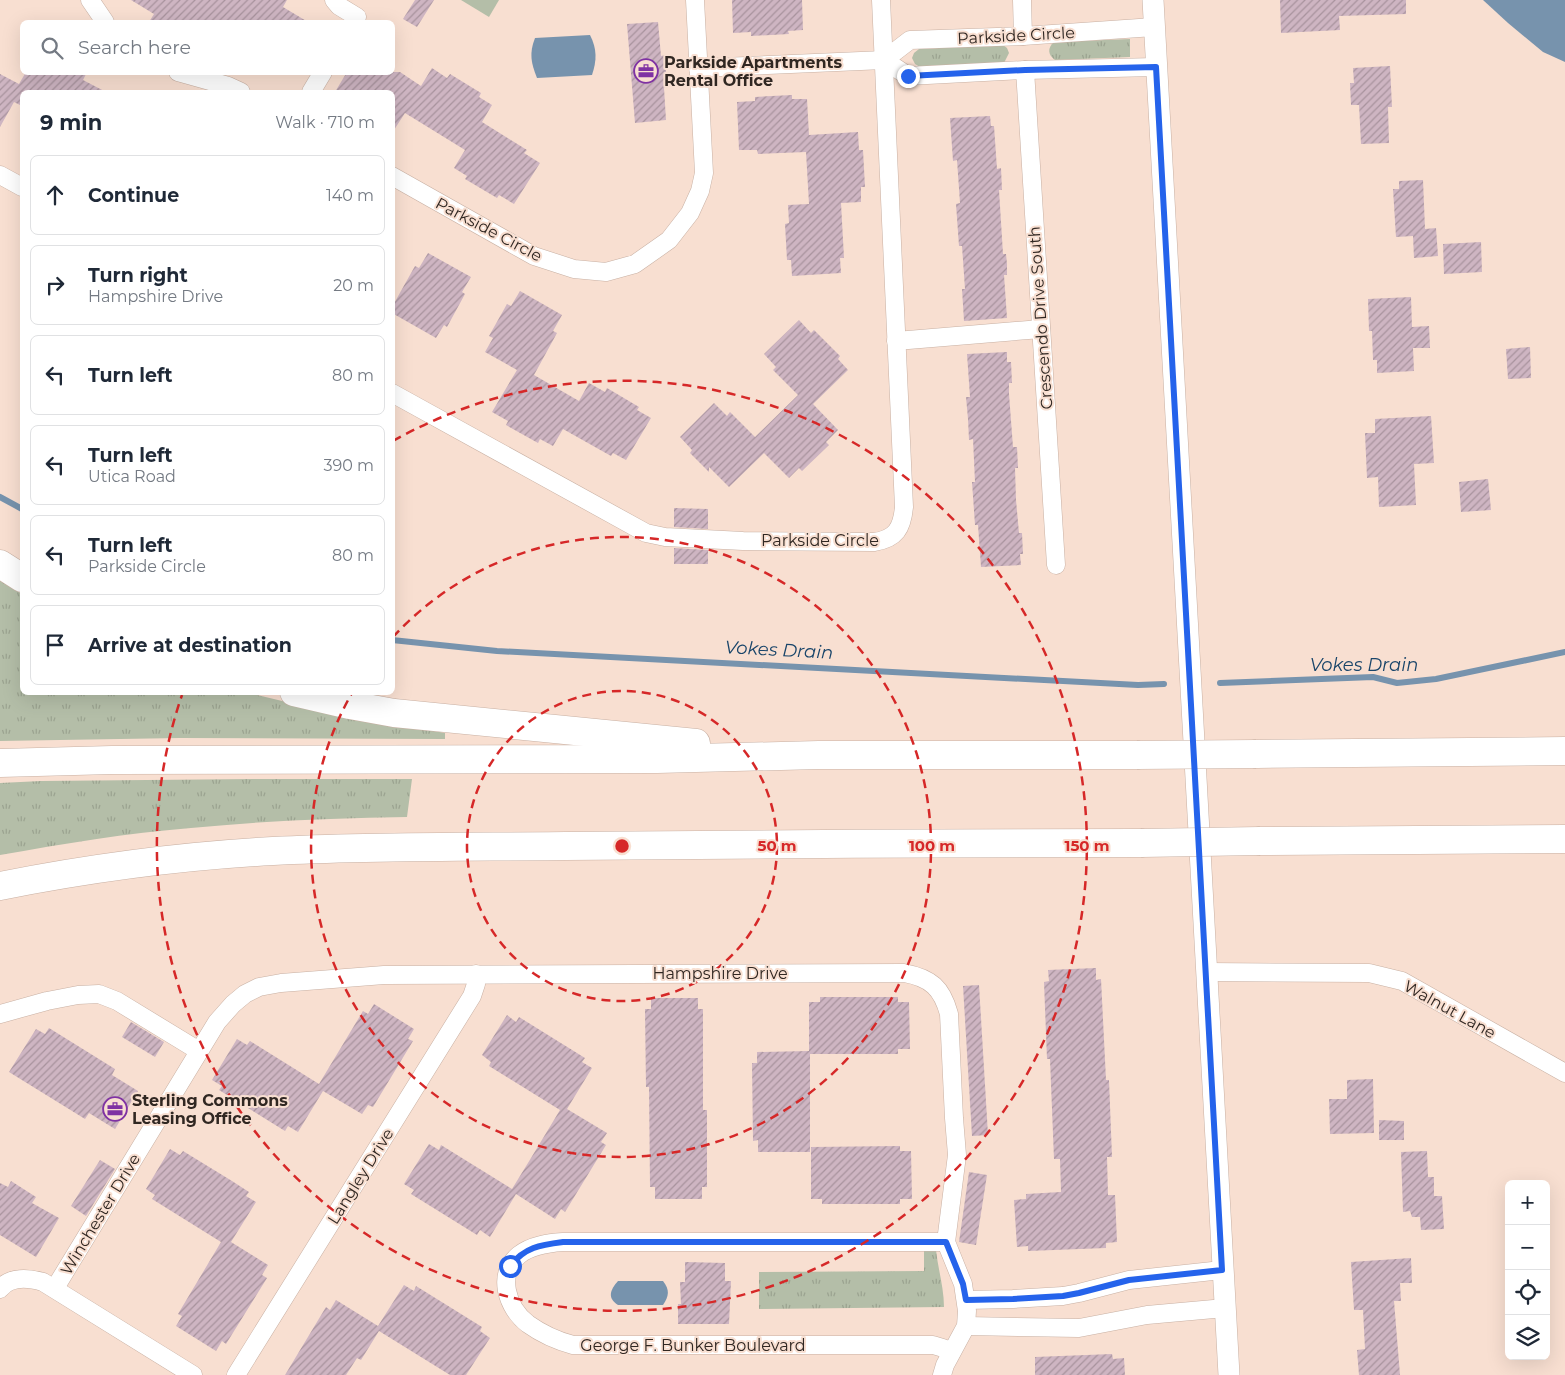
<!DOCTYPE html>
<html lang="en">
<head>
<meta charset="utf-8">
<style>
	body { margin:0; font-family:Montserrat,sans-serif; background:#f6f6f7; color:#1f2937 }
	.controls { position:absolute; right:15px; bottom:15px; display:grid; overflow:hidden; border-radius:8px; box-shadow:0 5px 20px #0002 }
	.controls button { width:45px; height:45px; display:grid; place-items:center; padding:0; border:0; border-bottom:1px solid #e0e1e3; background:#fff; color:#1f2937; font:25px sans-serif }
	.stop { position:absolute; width:15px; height:15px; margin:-11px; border:4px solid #2563eb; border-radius:50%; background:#fff }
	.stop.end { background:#2563eb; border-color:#fff; box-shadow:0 1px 5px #0008 }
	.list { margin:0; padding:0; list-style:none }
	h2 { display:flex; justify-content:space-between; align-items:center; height:65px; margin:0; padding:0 20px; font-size:21px }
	h2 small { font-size:16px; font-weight:400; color:#747a83 }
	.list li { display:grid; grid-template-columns:32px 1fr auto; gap:15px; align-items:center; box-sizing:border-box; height:80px; margin:0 10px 10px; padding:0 10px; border:1px solid #e0e1e3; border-radius:8px }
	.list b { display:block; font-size:19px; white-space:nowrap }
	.list p { margin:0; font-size:16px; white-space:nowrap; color:#747a83 }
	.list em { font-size:16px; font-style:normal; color:#747a83 }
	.icon { flex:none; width:28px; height:28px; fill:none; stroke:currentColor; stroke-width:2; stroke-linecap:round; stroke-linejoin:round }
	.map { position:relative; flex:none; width:1565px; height:1375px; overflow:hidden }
	.search { position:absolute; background:#fff; box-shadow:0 5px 20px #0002; left:20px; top:20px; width:375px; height:55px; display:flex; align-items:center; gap:12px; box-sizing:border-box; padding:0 18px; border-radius:8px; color:#747a83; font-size:19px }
	.panel { position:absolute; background:#fff; box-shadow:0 5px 20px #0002; left:20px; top:90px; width:375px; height:605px; border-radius:8px }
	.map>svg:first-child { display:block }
	.grass { fill:url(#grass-tufts) }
	.green { fill:#b4bea8 }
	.water { fill:#7793ad }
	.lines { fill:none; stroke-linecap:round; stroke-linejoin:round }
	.stream { stroke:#7793ad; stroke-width:6 }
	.building { fill:url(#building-hatch) }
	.minor-casing { stroke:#c8b0a3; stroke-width:19 }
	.tertiary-casing { stroke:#c8b0a3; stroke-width:22 }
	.motorway-casing { stroke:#c8b0a3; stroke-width:29 }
	.minor { stroke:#fff; stroke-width:18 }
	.tertiary { stroke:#fff; stroke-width:21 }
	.motorway { stroke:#fff; stroke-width:28 }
	.motorway-bridge-casing { stroke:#c8b0a3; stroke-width:29; stroke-linecap:butt }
	.motorway-bridge { stroke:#fff; stroke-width:28 }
	.route { stroke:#2563eb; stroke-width:6 }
	.ring { fill:none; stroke:#d62828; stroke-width:2.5; stroke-dasharray:9 6 }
	.labels { text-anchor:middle; stroke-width:4; stroke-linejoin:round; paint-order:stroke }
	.street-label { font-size:16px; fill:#302722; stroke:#f8dfd1 }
	.poi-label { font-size:16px; font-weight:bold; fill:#302722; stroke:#f8dfd1; text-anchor:start }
	.water-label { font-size:18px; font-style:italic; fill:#19456a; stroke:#f8dfd1 }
	.centre { fill:#d62828; stroke:#f8dfd1; stroke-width:2.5 }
	.ring-label { font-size:15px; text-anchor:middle; font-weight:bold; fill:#d62828; stroke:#f8dfd1; stroke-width:4; stroke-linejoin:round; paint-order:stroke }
</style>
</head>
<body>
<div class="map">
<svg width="1565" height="1375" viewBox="0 0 1565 1375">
	<defs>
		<pattern id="grass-tufts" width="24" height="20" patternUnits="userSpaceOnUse" patternTransform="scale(1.25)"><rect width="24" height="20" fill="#b4bea8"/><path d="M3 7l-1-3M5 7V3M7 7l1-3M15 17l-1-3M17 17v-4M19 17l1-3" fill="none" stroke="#9ba390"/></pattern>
		<pattern id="building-hatch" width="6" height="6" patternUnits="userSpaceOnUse" patternTransform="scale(1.25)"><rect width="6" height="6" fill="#ceb5c2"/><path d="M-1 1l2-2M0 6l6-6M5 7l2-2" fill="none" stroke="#a8939d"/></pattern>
	</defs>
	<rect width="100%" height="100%" fill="#f8dfd1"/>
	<g class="grass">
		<path d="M1130 39V57L1055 60C1048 55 1047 48 1054 42Z"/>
		<path d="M1003 45 1007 48 1009 53 1004 63 920 67 915 64 912 58 914 53 919 49Z"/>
		<path d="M0 580 22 594V692L249 693 324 711 445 733V739L180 738 0 741Z"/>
		<path d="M253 779H412L407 817C335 818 263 821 191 828 127 833 63 844 0 855V783L41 781Z"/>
		<path d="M924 1250H936C938 1269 944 1288 944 1307L759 1309V1272L924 1271Z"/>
	</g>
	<path class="green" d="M461 0H499L489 17Z"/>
	<g class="water">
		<path d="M1483 0H1565V62L1543 52 1508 23Z"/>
		<path d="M590 35C597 49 597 60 592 75L537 78C531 63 529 53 535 38Z"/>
		<path d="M618 1281H663C670 1290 669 1296 663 1305H618C607 1298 610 1290 618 1281Z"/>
	</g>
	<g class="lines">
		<g class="stream">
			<path d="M0 497 22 509"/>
			<path d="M392 640 497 651 1138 685 1164 684"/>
			<path d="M1220 683 1373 677 1397 683 1436 679 1565 652"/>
		</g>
	</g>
	<g class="building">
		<path d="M131 0H287L283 7 308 22H149L154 14Z"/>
		<path d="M415 0H434L417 27 403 19Z"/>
		<path d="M732 0H802L803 30 788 31 789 34 751 36V32L733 33Z"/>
		<path d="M1280 0H1406V14L1339 16 1340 30 1281 33Z"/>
		<path d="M658 22 661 56 665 55 667 88H664L666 120 635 123 627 24Z"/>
		<path d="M1390 66 1392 107H1388L1389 143 1361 144 1359 105H1351L1350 83H1354L1353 68Z"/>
		<path d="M432 68 447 78 450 74 481 93 479 97 492 105 482 122 527 150 524 153 540 163 514 204 499 195 497 198 465 179 467 176 454 168 465 150 405 113 392 133V92H335L347 72H400L421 86Z"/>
		<path d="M26 72H87L83 80 106 92H22V106L14 102 0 127V74L19 84Z"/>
		<path d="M792 95V99H807L809 135 858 132 859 150H863L865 187H861V202L841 203 844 258H840L841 273 792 276 791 260H787L785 224 789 223 788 205 809 204 806 152 758 154 757 150H739L737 102 755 101V97Z"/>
		<path d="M990 116 991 126H994L997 169 1001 168 1002 190H999L1003 254H1006L1007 264V275H1004L1007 318 964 321 962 289H965L962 246H959L956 204 960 203 957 160 953 161 950 118Z"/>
		<path d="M1423 180 1425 229 1436 228 1438 256 1414 258 1413 236 1396 237 1393 189H1399V181Z"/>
		<path d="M1481 242 1482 272 1444 274 1443 244Z"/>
		<path d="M428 253 471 277 462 292 465 294 447 327 444 325 436 338 392 313V307L415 266 419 268Z"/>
		<path d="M520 291 562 315 553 331 557 333 534 375 579 401 589 383 605 392 607 388 639 407 637 410 651 418 626 460 613 453 611 456 563 429 553 446 540 439 538 443 506 425 508 421 492 412 517 370 485 352 493 338 489 336 507 304 511 306Z"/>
		<path d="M1411 297 1412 327 1429 326 1430 348H1413L1414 371 1377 373V360H1373L1372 331H1369L1368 299Z"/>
		<path d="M799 320 811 333 814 330 840 356 838 359 848 370 813 404 838 430 826 442 829 445 802 471 799 468 789 478 764 453 729 487 709 467V472L690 453 692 450 680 437 714 403 727 416 730 412 755 437 798 395 773 370 776 367 764 354Z"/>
		<path d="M1530 347 1531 378 1508 379 1506 349Z"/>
		<path d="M1007 352V362H1011L1012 383H1009V394L1013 447H1017L1018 468H1015L1016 500 1019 533H1022L1023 554H1020L1021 565 981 567 978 525H975L972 482H975L973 439 969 440 968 419 966 397H970L967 354Z"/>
		<path d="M1431 416 1434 463 1414 464 1416 505 1379 507 1378 477 1367 478 1365 433H1375V419Z"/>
		<path d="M1488 479 1491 510 1461 512 1459 482Z"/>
		<path d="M674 508 708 509V529L674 527Z"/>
		<path d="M674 548 708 550V564H674Z"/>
		<path d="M1096 968V980L1101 979 1106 1080H1109L1112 1157H1107L1108 1195H1115L1117 1242 1106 1243V1248L1028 1251V1246L1017 1247 1014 1200 1026 1199V1194L1061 1192 1060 1159H1054L1050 1059H1047L1044 982 1049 981 1048 970Z"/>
		<path d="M979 985 988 1135 972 1136 963 986Z"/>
		<path d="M820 997H898V1002H909L910 1049H898V1054H810V1152H758V1140L753 1141 752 1063H757V1052L809 1051V1002H820Z"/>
		<path d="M651 998H698V1009H703V1110H707V1187H702V1199H655V1187H650L649 1087H646L645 1009H651Z"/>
		<path d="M374 1004 414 1029 408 1039 413 1041 373 1107 368 1105 362 1114 323 1091 298 1132 288 1126 285 1131 219 1090 222 1086 212 1080 237 1039 247 1045 250 1041 319 1084 363 1011 368 1014Z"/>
		<path d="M507 1015 516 1022 519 1017 585 1058 582 1062 592 1068 567 1109 607 1133 601 1142 606 1145 565 1212 561 1209 555 1219 516 1194 490 1237 480 1230 477 1235 411 1194 414 1190 404 1184 429 1144 439 1150 441 1145 512 1189 531 1158 560 1110 489 1066 491 1062 482 1055Z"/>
		<path d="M131 1022 164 1042 155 1057 122 1037Z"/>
		<path d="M49 1028 115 1069 112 1075 138 1091 115 1129 89 1113 85 1119 9 1072 36 1029 45 1034Z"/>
		<path d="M1373 1079 1374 1133 1330 1134 1329 1099H1347V1080Z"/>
		<path d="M1379 1120 1404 1121V1140H1379Z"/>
		<path d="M900 1146V1151H911L912 1199H900V1204H822V1199H811V1147Z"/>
		<path d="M170 1149 180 1155 183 1151 232 1181 249 1192 246 1196 256 1202 231 1242 268 1265 262 1275 267 1278 226 1344 222 1341 216 1351 176 1326 182 1316 178 1314 221 1242 152 1199 155 1195 146 1189Z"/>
		<path d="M1427 1151 1428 1177H1434V1196H1442L1444 1229 1421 1230 1420 1217H1412L1410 1211 1403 1212 1401 1152Z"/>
		<path d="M100 1160 115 1169 86 1216 71 1206Z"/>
		<path d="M969 1172 987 1175 976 1245 959 1242Z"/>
		<path d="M11 1181 36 1197 32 1203 59 1218 36 1257 0 1235V1183L8 1187Z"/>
		<path d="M1411 1258 1412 1283H1400L1401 1301H1394L1400 1375H1359L1357 1350 1365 1349 1363 1310H1354L1351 1262Z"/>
		<path d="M685 1262 725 1263V1281H731L729 1324H678V1304H681L680 1282H685Z"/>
		<path d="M404 1285 414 1291 416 1286 482 1327 480 1331 490 1338 466 1375H450L379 1331 361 1360 357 1358 346 1375H285L326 1307 330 1310 336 1300 378 1326Z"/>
		<path d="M1112 1354 1113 1359 1124 1358 1125 1375H1035V1357Z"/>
	</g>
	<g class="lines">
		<g class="minor-casing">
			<g id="minor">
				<path d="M90 0 105 22"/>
				<path d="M334 0 339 6 357 17 353 22"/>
				<path d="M1022 0 1023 36"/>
				<path d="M884 60 908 76 1025 70 1156 67"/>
				<path d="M698 68 884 60 910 40 1023 36 1154 27"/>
				<path d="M1025 70 1056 565"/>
				<path d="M178 72 228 86 241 92"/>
				<path d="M311 92 323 72"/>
				<path d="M0 175 22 187"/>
				<path d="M392 176 534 256 574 269 606 272 635 264 669 240 690 213 700 191 704 173 695 0"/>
				<path d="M896 341 1041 329"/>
				<path d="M392 393 646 533 665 537 743 541 874 542C896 539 902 528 904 507L881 0"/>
				<path d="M1206 972 1369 973 1402 981 1565 1073"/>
				<path d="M0 1014 47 1001 78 995 99 994 117 1001 199 1051"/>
				<path d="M946 1242H563C549 1243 531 1245 519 1255 496 1274 507 1308 528 1324 542 1334 558 1341 573 1345H933L943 1348 951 1353"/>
				<path d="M55 1288 217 1022 233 1004 245 994 259 987 281 983 384 975 904 973C931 978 942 988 949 1014L954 1118 957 1155 946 1242 963 1284 967 1311 966 1326 945 1365 942 1375"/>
				<path d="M0 1289C10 1276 29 1278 43 1282L193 1375"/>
				<path d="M966 1300 1013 1299 1063 1296 1079 1293 1129 1280 1222 1270"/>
				<path d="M966 1326 1079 1328 1147 1315 1225 1308"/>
				<path d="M236 1375 472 996 476 984V974"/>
			</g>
		</g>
		<g class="tertiary-casing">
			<path id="tertiary" d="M1153 0 1229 1375"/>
		</g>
		<g class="motorway-casing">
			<g id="motorway">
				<path d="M0 564 22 578"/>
				<path d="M294 692 350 705 394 713 696 743"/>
				<path d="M1256 754 1565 751"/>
				<path d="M0 763 112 760 657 759 819 755H1137"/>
				<path d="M1260 841 1565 839"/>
				<path d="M0 886C90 868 182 856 273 851 371 846 469 847 566 846 758 844 949 843 1141 843"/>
			</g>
		</g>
		<use href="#minor" class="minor"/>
		<use href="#tertiary" class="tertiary"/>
		<use href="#motorway" class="motorway"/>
		<g class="motorway-bridge-casing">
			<g id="motorway-bridge">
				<path d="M1137 755 1256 754"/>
				<path d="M1141 843 1260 841"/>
			</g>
		</g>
		<use href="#motorway-bridge" class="motorway-bridge"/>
	</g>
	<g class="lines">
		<path class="route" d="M510 1266C525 1247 540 1245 563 1242H946L963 1284 966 1300 1013 1299 1063 1296 1079 1293 1129 1280 1222 1270 1156 67 1025 70 908 76"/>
	</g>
	<g class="ring">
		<circle cx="622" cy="846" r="155"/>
		<path d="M393 637A310 310 0 1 1 352 693"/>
		<path d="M393 441A465 465 0 1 1 182 695"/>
	</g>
	<defs>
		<g id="office-ring" transform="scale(1.25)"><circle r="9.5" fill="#f8dfd1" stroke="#7f32a3" stroke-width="1.5"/><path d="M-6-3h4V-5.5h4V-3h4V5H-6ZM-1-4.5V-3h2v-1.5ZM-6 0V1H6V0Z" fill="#7f32a3"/></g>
	</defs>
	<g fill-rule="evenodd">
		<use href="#office-ring" x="646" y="71"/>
		<use href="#office-ring" x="115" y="1109"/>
	</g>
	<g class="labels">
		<g class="street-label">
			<text transform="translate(1016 35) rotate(-3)" y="6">Parkside Circle</text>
			<text transform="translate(489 229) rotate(28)" y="6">Parkside Circle</text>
			<text transform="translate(1040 318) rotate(-94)" y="6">Crescendo Drive South</text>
			<text x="820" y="546">Parkside Circle</text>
			<text x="720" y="979">Hampshire Drive</text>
			<text transform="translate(1450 1009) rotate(29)" y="6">Walnut Lane</text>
			<text transform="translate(360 1176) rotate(-58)" y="6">Langley Drive</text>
			<text transform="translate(100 1214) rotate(-59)" y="6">Winchester Drive</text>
			<text x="693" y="1351">George F. Bunker Boulevard</text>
		</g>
		<g class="poi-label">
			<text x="664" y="68">Parkside Apartments<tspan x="664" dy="18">Rental Office</tspan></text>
			<text x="132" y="1106">Sterling Commons<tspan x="132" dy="18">Leasing Office</tspan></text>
		</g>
		<g class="water-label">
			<text transform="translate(779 650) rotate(3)" y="6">Vokes Drain</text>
			<text x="1364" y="671">Vokes Drain</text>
		</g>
	</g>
	<circle cx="622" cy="846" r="8" class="centre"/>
	<g class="ring-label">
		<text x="777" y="851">50 m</text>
		<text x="932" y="851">100 m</text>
		<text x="1087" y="851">150 m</text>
	</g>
</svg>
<div class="controls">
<button>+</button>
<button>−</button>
<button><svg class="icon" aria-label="locate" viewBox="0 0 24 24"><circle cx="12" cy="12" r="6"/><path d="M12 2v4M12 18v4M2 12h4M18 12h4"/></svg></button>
<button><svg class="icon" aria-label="layers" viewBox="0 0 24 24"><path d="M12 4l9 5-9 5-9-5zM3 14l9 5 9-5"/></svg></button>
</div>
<div class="stop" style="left:510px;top:1266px"></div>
<div class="stop end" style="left:908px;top:76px"></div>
<div class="search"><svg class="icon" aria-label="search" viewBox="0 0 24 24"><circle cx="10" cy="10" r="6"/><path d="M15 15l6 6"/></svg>Search here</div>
<section class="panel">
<h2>9 min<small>Walk · 710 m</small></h2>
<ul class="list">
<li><svg class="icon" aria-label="ahead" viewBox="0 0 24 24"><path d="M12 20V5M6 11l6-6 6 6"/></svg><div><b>Continue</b></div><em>140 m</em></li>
<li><svg class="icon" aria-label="right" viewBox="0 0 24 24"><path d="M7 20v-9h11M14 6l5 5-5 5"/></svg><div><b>Turn right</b><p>Hampshire Drive</p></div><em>20 m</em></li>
<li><svg class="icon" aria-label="left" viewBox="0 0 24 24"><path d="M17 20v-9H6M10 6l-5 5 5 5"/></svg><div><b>Turn left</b></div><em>80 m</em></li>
<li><svg class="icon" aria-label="left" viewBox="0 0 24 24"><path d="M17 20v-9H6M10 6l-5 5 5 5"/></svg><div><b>Turn left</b><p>Utica Road</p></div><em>390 m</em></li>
<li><svg class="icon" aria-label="left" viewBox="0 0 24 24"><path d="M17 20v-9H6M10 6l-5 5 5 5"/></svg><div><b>Turn left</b><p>Parkside Circle</p></div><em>80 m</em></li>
<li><svg class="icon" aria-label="arrive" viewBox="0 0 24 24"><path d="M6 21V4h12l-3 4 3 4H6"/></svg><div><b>Arrive at destination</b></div></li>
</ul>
</section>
</div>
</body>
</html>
